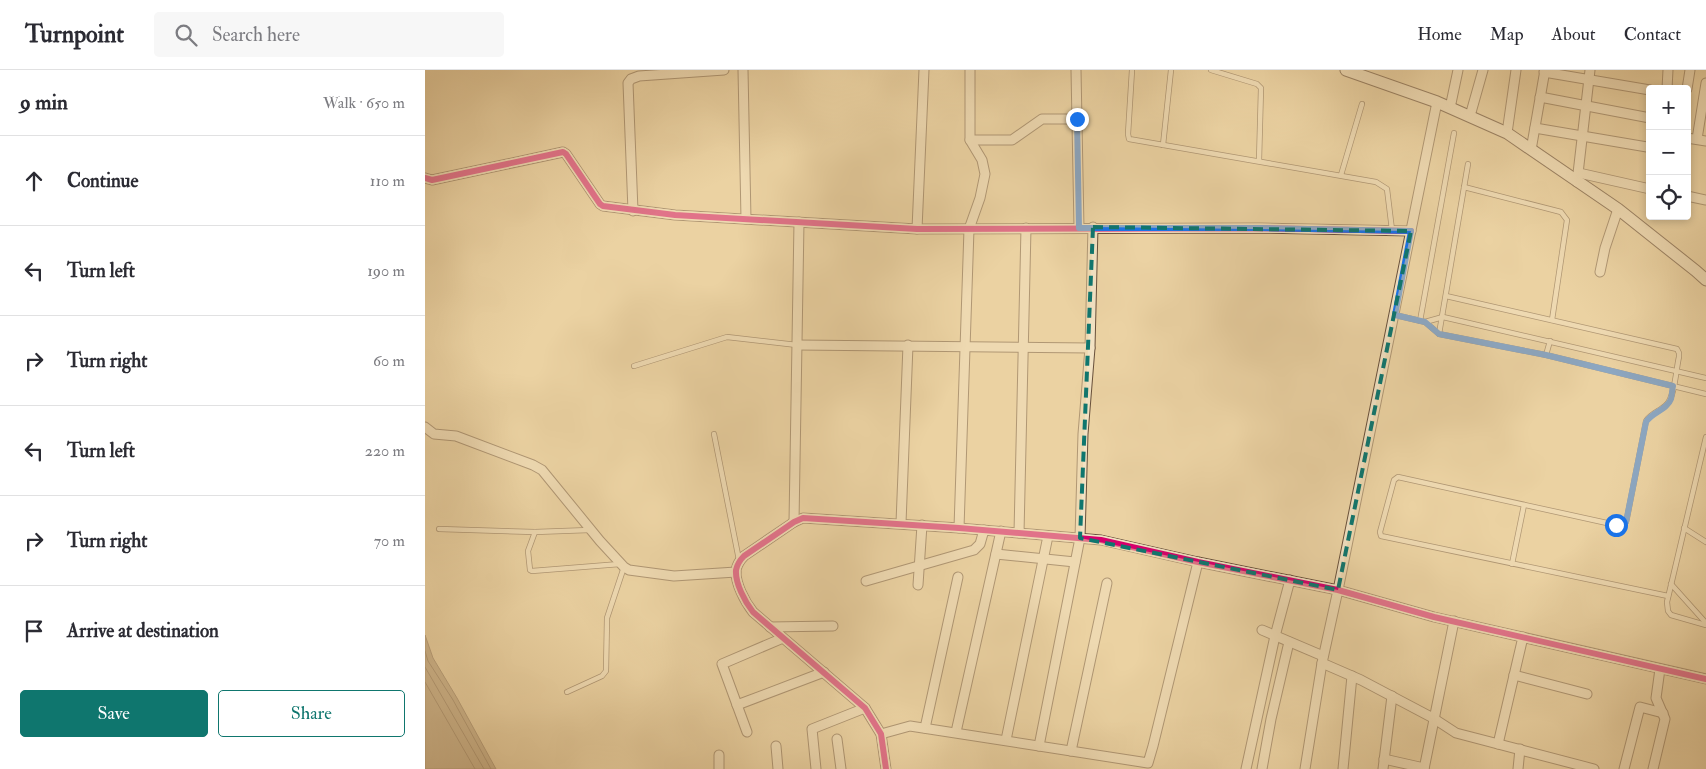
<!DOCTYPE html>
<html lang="en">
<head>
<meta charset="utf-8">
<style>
	body { margin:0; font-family:"IM FELL Double Pica",serif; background:#f7f7f7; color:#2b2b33 }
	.controls { position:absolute; right:15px; top:15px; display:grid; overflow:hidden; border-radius:5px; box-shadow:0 2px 8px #0003 }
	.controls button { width:45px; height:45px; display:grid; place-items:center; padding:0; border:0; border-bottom:1px solid #e1e1e2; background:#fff; color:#2b2b33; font:25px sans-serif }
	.stop { position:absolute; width:15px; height:15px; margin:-11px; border:4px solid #1a73e8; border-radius:50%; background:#fff }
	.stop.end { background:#1a73e8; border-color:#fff; box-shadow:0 1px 5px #0008 }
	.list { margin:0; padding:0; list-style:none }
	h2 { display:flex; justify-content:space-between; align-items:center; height:65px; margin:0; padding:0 20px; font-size:21px }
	h2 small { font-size:16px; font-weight:400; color:#7c7c81 }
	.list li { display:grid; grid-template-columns:32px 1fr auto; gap:15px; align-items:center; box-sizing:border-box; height:90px; padding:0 20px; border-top:1px solid #e1e1e2 }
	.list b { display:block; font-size:19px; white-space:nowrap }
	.list em { font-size:16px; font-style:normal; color:#7c7c81 }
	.actions { display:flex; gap:10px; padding:15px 20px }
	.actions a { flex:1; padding:11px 0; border:1px solid #0f766e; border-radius:5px; text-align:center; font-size:18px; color:#0f766e }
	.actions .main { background:#0f766e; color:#fff }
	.icon { flex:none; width:28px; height:28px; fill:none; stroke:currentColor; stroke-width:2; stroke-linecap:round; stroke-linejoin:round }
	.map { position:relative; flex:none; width:1281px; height:699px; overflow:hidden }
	header { display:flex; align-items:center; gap:30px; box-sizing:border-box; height:70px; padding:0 25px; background:#fff; border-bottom:1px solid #e1e1e2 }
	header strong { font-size:24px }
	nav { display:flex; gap:28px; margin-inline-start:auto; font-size:18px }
	.search { width:350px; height:45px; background:#f7f7f7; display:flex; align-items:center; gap:12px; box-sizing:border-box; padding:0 18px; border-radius:5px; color:#7c7c81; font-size:19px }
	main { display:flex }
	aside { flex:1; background:#fff }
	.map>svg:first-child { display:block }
	.water { fill:#b09874; stroke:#826a50 }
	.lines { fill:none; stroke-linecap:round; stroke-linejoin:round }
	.shore { stroke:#775f47; stroke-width:1 }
	.lane-casing { stroke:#69513c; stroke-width:6 }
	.street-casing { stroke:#69513c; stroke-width:11 }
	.secondary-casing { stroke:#3e261a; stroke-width:13 }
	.lane { stroke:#f2e2c3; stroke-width:4.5 }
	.street { stroke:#f2e2c3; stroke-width:9 }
	.secondary { stroke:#f2e2c3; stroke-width:11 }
	.cycleway-casing { stroke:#f2e2c3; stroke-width:9 }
	.cycleway { stroke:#d6006c; stroke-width:6 }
	.route { stroke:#1a73e8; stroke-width:6 }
	.marked { fill:none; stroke:#0f766e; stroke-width:4; stroke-dasharray:10 6; stroke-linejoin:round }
</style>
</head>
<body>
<header>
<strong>Turnpoint</strong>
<div class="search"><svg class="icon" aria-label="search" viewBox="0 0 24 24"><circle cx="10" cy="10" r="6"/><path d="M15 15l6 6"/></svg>Search here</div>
<nav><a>Home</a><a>Map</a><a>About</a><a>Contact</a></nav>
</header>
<main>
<aside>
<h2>9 min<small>Walk · 650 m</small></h2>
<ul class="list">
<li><svg class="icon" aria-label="ahead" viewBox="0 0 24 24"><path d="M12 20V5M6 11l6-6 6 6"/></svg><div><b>Continue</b></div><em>110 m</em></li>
<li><svg class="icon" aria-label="left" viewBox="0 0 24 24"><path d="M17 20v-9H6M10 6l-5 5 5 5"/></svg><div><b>Turn left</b></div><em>190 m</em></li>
<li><svg class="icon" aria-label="right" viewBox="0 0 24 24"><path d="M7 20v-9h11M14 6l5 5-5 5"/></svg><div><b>Turn right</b></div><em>60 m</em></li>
<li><svg class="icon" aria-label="left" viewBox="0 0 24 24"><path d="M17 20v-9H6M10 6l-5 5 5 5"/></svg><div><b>Turn left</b></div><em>220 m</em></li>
<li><svg class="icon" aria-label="right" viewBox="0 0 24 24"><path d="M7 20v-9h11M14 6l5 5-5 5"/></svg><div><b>Turn right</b></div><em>70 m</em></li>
<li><svg class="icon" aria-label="arrive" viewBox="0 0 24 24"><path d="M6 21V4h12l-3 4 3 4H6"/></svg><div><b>Arrive at destination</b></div></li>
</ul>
<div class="actions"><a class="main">Save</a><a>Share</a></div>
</aside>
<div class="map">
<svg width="1281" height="699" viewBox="0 0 1281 699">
	<rect width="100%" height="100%" fill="#ebd2a3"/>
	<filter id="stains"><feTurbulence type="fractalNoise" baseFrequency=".004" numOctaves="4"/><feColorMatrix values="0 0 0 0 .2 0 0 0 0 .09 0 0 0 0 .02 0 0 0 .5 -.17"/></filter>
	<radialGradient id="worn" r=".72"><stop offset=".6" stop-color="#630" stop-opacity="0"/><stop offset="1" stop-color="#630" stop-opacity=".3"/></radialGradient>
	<path class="water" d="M0 565 8 588 32 628 71 699H0Z"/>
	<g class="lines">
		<g class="shore">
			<path d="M0 581 3 591 28 630 66 699"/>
			<path d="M0 597 59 699"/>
			<path d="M0 612 50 699"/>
		</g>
		<g class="lane-casing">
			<g id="lane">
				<path d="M707 0 703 64 704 69 951 112 962 119 967 160"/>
				<path d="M786 0 832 14 836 18 834 91"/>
				<path d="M738 75 746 0"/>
				<path d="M916 105 937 34"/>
				<path d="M1039 117 1136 142 1142 150 1127 250"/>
				<path d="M1021 226 1252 279 1254 283V287C1251 299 1250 326 1242 334 1236 341 1226 343 1221 351L1202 448 1201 452 1191 455 973 407 969 410 955 462 956 466 1243 526"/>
				<path d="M970 245 1000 252 1014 264 1121 285 1281 324"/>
				<path d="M995 251 1029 63"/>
				<path d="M1000 252 1018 247 1281 308"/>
				<path d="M1014 264 1043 94"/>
				<path d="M1121 285 1125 271"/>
				<path d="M209 296 302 267 372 275"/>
				<path d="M289 364 314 490"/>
				<path d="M1281 367 1242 532 1243 541 1246 545 1281 555"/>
				<path d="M1259 458 1281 472"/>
				<path d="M14 459 110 462 165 460"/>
				<path d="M110 462 103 481 105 500 107 501 195 494"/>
				<path d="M1087 494 1099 435"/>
				<path d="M1246 514 1281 553"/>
				<path d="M142 622 177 606 181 601 182 548 199 497"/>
			</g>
		</g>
		<g class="street-casing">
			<g id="street">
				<path d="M318 0 321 149"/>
				<path d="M651 0 654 158"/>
				<path d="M1119 2 1225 20"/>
				<path d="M1242 19 1243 0"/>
				<path d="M1262 19 1265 0"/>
				<path d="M1115 27 1225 48"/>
				<path d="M1012 32 913 520 897 593 936 610 1008 648 1031 663 1169 699"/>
				<path d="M1025 38 1033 0"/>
				<path d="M1045 46 1058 0"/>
				<path d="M1110 58 1222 77"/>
				<path d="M1082 63 1091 0"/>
				<path d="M1262 68 1281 71"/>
				<path d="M1272 69 1281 13"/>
				<path d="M545 70H587L617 49H652"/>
				<path d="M1106 80 1120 0"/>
				<path d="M1154 103 1225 119"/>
				<path d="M0 108 7 110 138 82 141 84 175 134 178 136 250 145 492 159 835 158 986 161"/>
				<path d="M1152 112 1165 0"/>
				<path d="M1262 126 1281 130"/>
				<path d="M208 141 203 13 206 9 214 6 299 0"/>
				<path d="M492 159 499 0"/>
				<path d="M1175 202 1180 178 1193 139"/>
				<path d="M372 275 665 278"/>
				<path d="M0 357 9 364 31 366 108 395 117 400 175 471 199 497 204 500 249 506 311 502"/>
				<path d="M369 452 374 152"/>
				<path d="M476 453 483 275"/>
				<path d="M534 458 544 159 555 128 560 104 557 90 545 70V0"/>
				<path d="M594 463 601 158"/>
				<path d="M571 484 650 492"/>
				<path d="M441 511 549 480 555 474 559 460"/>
				<path d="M493 515 497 455"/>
				<path d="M345 557 408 556"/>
				<path d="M837 560 898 586"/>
				<path d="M1089 605 1162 624"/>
				<path d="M312 635 399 602"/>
				<path d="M500 658 533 507"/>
				<path d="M322 662 297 594 358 568"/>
				<path d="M531 662 576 461"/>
				<path d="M456 664 485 656 723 693 728 676 773 492"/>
				<path d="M412 669 416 699"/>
				<path d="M581 670 623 466"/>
				<path d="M1073 674 1098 567"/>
				<path d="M351 676 353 699"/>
				<path d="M614 676 655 468 658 364 665 278 668 157"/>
				<path d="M646 681 682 513"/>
				<path d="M294 685V699"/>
				<path d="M959 689 999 698"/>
				<path d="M391 699 387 659 440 638"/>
				<path d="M461 699 456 664 440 638 328 542C320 532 310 513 311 500 312 495 315 490 319 486L369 452 378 448 534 458 676 470 773 492 913 520 1009 547 1281 609"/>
				<path d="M821 699 850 566 865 510"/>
				<path d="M837 699 846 649 864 572"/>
				<path d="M880 699 897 593"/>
				<path d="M918 699 927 606"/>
				<path d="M958 699 967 626"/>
				<path d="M999 699 1029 551"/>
				<path d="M1093 699 1095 679"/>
				<path d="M1199 699 1215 637 1238 643"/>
				<path d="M1228 699 1240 649 1231 628 1235 599"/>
			</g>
		</g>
		<g class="secondary-casing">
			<path id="secondary" d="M921 0 1012 32 1082 63 1193 139 1271 201 1281 210"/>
		</g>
		<use href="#lane" class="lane"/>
		<use href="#street" class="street"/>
		<use href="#secondary" class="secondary"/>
		<g class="cycleway-casing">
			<g id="cycleway">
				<path d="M0 108 7 110 138 82 141 84 175 134 178 136 250 145 492 159 835 158 986 161"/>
				<path d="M461 699 456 664 440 638 328 542C320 532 310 513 311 500 312 495 315 490 319 486L369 452 378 448 534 458 676 470 773 492 913 520 1009 547 1281 609"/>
			</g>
		</g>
		<use href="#cycleway" class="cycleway"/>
	</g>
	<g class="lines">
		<path class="route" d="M652 49 654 158H835L986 161 970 245 1000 252 1014 264 1121 285 1248 316C1247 320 1247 325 1246 329 1242 340 1227 342 1221 352L1201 452 1191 455"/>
	</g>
	<path d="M0 0H1281V699H0ZM668 157 986 161 913 520 655 468Z" fill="#ebd2a3" fill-opacity=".55" fill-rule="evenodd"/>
	<path class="marked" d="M668 157 986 161 913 520 655 468Z"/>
	<rect width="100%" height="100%" filter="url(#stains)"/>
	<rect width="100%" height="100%" fill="url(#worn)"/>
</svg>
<div class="controls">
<button>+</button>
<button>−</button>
<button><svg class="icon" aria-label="locate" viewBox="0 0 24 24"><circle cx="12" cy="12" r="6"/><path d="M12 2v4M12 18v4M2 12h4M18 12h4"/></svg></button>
</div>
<div class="stop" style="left:1191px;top:455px"></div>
<div class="stop end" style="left:652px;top:49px"></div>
</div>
</main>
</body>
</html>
